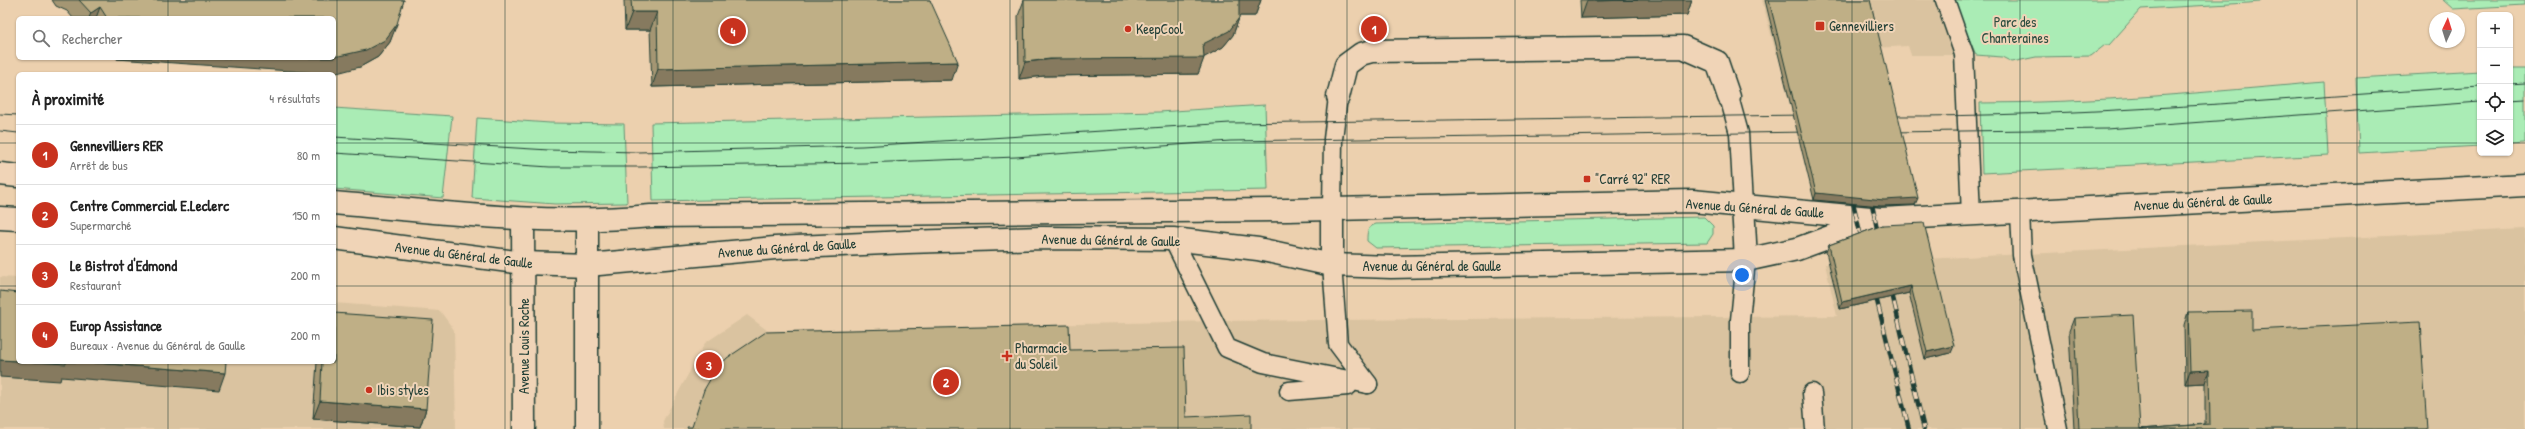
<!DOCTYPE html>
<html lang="fr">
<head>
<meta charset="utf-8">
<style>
	body { margin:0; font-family:"Patrick Hand",sans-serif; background:#f2f2f2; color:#222 }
	.controls { position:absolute; right:12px; top:12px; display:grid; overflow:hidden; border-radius:6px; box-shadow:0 1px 3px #0004 }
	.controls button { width:36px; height:36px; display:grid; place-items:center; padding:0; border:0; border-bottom:1px solid #e0e0e0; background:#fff; color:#222; font:20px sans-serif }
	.compass { position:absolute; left:2429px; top:12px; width:36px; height:36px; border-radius:50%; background:#fff; box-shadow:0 1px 3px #0004; rotate:4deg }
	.you { position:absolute; left:1742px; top:275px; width:14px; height:14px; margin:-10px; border:3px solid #fff; border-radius:50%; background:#1a73e8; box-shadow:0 0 0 6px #1a73e833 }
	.badge { display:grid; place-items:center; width:26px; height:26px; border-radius:50%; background:#c8321e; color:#fff; font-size:13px; font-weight:700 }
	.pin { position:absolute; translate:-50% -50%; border:2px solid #fff; box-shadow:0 1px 4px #0006 }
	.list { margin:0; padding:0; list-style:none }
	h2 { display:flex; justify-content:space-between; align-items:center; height:52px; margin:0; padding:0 16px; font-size:17px }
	h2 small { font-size:13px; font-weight:400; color:#767676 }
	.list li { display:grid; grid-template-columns:26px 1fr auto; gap:12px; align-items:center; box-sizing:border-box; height:60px; padding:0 16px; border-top:1px solid #e0e0e0 }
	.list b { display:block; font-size:15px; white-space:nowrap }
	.list p { margin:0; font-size:13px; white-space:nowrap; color:#767676 }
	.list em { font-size:13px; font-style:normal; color:#767676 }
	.icon { flex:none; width:22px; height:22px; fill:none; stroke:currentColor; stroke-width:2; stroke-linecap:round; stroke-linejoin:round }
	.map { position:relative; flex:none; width:2525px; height:429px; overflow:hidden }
	.search { position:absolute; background:#fff; box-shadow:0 1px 3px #0004; left:16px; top:16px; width:320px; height:44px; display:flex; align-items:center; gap:10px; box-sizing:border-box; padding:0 14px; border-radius:6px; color:#767676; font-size:15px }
	.panel { position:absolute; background:#fff; box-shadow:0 1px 3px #0004; left:16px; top:72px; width:320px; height:292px; border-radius:6px }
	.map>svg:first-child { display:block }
	.built { fill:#dac3a0 }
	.green { fill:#aaecb5; stroke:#649474 }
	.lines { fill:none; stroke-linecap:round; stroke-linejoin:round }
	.lane-casing { stroke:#1f3d34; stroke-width:21 }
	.street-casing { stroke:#1f3d34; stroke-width:25 }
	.secondary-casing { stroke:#1f3d34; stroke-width:25 }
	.lane { stroke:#f0d4b7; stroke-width:18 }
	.street { stroke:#f0d4b7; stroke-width:22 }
	.secondary { stroke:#f0d4b7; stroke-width:22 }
	.tram { stroke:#1f3d34; stroke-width:1 }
	.rail-casing { stroke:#1f3d34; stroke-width:4.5 }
	.rail { stroke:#f0d4b7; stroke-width:3; stroke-dasharray:9; stroke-linecap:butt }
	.wall { fill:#a49673; stroke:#1f3d34 }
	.shaded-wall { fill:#867a5e; stroke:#1f3d34 }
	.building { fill:#bfaf86; stroke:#1f3d34 }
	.grid { fill:none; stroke:#1f3d34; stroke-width:1; stroke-opacity:0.55 }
	.poi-dot { fill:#c8321e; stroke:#f0d4b7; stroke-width:1.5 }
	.labels { text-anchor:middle; stroke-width:4; stroke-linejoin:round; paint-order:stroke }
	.park-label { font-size:14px; fill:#2d4e41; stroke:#f0d4b7 }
	.poi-label { font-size:14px; fill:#1f3d34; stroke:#f0d4b7; text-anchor:start }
	.street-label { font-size:14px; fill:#1f3d34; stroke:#f0d4b7 }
</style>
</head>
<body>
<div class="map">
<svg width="2525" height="429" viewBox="0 0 2525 429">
	<rect width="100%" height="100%" fill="#ecd0ae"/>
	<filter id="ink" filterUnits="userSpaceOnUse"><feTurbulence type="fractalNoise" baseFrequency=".025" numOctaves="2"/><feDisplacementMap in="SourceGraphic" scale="8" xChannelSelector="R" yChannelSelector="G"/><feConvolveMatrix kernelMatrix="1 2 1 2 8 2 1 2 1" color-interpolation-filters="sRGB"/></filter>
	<g filter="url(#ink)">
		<g class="built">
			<path d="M1762 0H1953L1976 55H1911L1908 46 1776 54Z"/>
			<path d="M2525 229V429H664L663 421 705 343 747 315 768 331 1216 321 1837 316 1825 264Z"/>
			<path d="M0 277 18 278V362H334V303L440 311 454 330 456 429H0Z"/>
		</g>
		<g class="green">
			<path d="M1953 0H2262L2260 2 2248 3 2141 9 2109 45H2105L2091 56 2036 57 2012 62 2002 57 1976 55Z"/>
			<path d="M2443 0H2525V5L2453 9Z"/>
			<path d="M2510 69H2525V143L2510 144Z"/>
			<path d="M2480 71V146L2359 153 2356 78Z"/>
			<path d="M2324 82 2328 155 1982 173 1980 103C2095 103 2209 92 2324 82Z"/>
			<path d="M1265 105 1268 190 653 201 651 123 1159 112Z"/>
			<path d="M334 108 452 116 443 198 334 189Z"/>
			<path d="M477 118 550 123 624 124 627 203 555 204 472 198Z"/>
			<path d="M1704 217 1713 226V234L1707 243 1376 248 1367 241C1367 232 1367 227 1376 224Z"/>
		</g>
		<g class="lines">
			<g class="lane-casing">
				<g id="lane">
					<path d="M1945 0 1964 54 1971 215"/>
					<path d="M1729 97 1739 133 1743 205"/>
					<path d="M1332 209 1333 139 1338 97"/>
					<path d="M2020 213 2022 255 2058 429"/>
					<path d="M1173 239 1227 348 1263 363 1368 384"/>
					<path d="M1332 265 1338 344 1368 384"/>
					<path d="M1740 373V320L1746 260"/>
					<path d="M1289 391 1348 386"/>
					<path d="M1812 393 1815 429"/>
				</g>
			</g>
			<g class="street-casing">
				<path id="street" d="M1338 97 1346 65 1361 54 1372 51 1683 47 1717 62 1729 97"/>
			</g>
			<g class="secondary-casing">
				<g id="secondary">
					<path d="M0 174 18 176"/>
					<path d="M334 203C440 212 545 226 651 216L1288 210 1692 201 1881 219 2525 185"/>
					<path d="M1743 205 1746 260"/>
					<path d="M0 218 18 219"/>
					<path d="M523 220 524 429"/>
					<path d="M334 238 523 263 588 265 775 248 907 242 1041 238 1173 239 1258 249 1332 265 1391 267 1746 260 1797 249 1876 220"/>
					<path d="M1332 265V209"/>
					<path d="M587 429V221"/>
				</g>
			</g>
			<use href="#lane" class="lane"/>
			<use href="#street" class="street"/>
			<use href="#secondary" class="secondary"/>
			<g class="tram">
				<path d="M2510 84 2525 83"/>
				<path d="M2510 100 2525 99"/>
				<path d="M0 114 18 115"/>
				<path d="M1887 116C2085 117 2282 99 2480 86"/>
				<path d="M0 131 18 133"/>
				<path d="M1891 132 2106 129 2480 102"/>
				<path d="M334 137 549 150 638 152 862 146 1230 123 1805 115"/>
				<path d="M334 153 550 167H640L864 163 1016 157 1230 141 1809 132"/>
			</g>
			<g class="rail-casing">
				<g id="rail">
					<path d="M1851 194 1863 245"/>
					<path d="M1870 195 1879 238"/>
					<path d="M1890 285 1924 429"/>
					<path d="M1874 289 1909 429"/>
				</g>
			</g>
			<use href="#rail" class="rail"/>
		</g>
		<g class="wall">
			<path d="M52 0H404L390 42 378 57 360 67 117 59 116 58H334V18H73L67 11 56 6Z"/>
			<path d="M624 0H930L952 80 652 87 650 30H625Z"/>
			<path d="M1024 0H1261L1255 16H1239V18L1233 35 1223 47 1204 57 1198 74 1044 76 1019 79 1018 16Z"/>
			<path d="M1580 0H1692L1687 15 1581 18Z"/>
			<path d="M1765 0H1870L1915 205 1881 206 1814 200Z"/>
			<path d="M1883 225 1951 353 1925 359 1909 293 1840 309 1826 252 1829 245Z"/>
			<path d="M2188 312 2252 330 2427 429H2074L2069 331 2074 318 2140 429 2205 424V383L2185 384 2184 325Z"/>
			<path d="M317 362H334L426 409 420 427 313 419Z"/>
		</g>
		<g class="shaded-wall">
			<path d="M1239 0H1261L1255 16H1233Z"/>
			<path d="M1638 0H1692L1687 15 1581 18 1587 1Z"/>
			<path d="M100 7 96 18H89L91 13Z"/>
			<path d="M632 12H657L650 30H625Z"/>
			<path d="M1239 18 1233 35 1223 47 1203 58H1204L1198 74 1044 76 1019 79 1025 62 1203 44Z"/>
			<path d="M397 24 390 42 378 57 360 67 333 74 117 59V58H334V56Z"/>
			<path d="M958 62 952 80 652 87 658 69Z"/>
			<path d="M1816 193 1918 198 1915 205 1881 206 1814 200Z"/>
			<path d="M1911 286 1909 293 1840 309 1842 302Z"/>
			<path d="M1954 346 1951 353 1925 359 1927 352Z"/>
			<path d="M0 360 18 361V362H84L225 373 219 390 61 377 60 381 0 377Z"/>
			<path d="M2209 370 2205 383 2185 384 2190 371Z"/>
			<path d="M320 401 426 409 420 427 313 419Z"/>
		</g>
		<g class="building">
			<path d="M79 0H404L397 24 385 40 366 50 339 56H334V18H107L100 7 91 13Z"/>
			<path d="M631 0H930L958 62 658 69 657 12H632Z"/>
			<path d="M1024 0H1239V18L1229 31 1203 44 1204 58 1050 59 1025 62Z"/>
			<path d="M1587 0H1638L1587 1Z"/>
			<path d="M1769 0H1870L1918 198 1884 200 1816 193Z"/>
			<path d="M1924 223 1954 346 1927 352 1911 286 1842 302 1829 245 1883 225Z"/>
			<path d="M0 291 18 293V361L0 360Z"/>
			<path d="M2252 311V330L2420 322 2427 429H2079L2074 318 2133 315 2140 429 2210 424 2209 370 2190 371 2188 312Z"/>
			<path d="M334 313 433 320 426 409 320 401 322 362H334Z"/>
			<path d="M1069 325 1070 350 1184 348 1186 417 1251 414V429H688L687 427H692L704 390 715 371 727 358 766 332Z"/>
			<path d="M35 362H66V364Z"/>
			<path d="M84 362H226L225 373Z"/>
		</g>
	</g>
	<path class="grid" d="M168 0V18M337 0V429M505 0V429M673 0V429M842 0V429M1010 0V429M1178 0V429M1347 0V429M1515 0V429M1683 0V429M1852 0V429M2020 0V429M2188 0V429M2357 0V429M168 58V74M0 143H18M334 143H2480M2510 143H2525M0 286H18M334 286H2525M168 362V429"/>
	<g class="poi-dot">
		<rect x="1815" y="21" width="10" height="10" rx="2"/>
		<circle cx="1128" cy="29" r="4"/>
		<rect x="1583" y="175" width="8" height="8" rx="2"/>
		<path d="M1005 350h4v4h4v4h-4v4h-4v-4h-4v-4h4z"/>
		<circle cx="369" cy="390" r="4"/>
	</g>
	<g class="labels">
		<g class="park-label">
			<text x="2015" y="27">Parc des<tspan x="2015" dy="16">Chanteraines</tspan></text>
		</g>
		<g class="poi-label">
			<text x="1829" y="31">Gennevilliers</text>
			<text x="1136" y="34">KeepCool</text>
			<text x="1595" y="184">"Carré 92" RER</text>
			<text x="1015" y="353">Pharmacie<tspan x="1015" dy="16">du Soleil</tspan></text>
			<text x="377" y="395">Ibis styles</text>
		</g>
		<g class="street-label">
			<text transform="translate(2203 202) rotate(-3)" y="5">Avenue du Général de Gaulle</text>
			<text transform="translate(1755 208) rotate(4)" y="5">Avenue du Général de Gaulle</text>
			<text transform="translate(1111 240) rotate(1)" y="5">Avenue du Général de Gaulle</text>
			<text transform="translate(787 248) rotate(-4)" y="5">Avenue du Général de Gaulle</text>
			<text transform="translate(464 255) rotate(7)" y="5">Avenue du Général de Gaulle</text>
			<text x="1432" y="271">Avenue du Général de Gaulle</text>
			<text transform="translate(524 346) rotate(-90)" y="5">Avenue Louis Roche</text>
		</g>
	</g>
</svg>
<div class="controls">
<button>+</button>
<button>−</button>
<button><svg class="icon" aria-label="locate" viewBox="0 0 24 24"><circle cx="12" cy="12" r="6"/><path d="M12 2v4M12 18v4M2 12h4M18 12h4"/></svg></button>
<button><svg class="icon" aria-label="layers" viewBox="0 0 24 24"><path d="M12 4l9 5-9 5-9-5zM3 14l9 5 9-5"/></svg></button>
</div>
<svg class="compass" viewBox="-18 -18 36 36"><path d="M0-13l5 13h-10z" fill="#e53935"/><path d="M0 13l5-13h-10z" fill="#767676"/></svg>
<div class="you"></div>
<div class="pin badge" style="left:1374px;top:29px">1</div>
<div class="pin badge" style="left:946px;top:382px">2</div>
<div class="pin badge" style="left:709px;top:365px">3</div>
<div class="pin badge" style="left:733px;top:31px">4</div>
<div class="search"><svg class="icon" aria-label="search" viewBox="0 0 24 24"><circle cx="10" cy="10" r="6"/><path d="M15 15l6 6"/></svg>Rechercher</div>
<section class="panel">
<h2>À proximité<small>4 résultats</small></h2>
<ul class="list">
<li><span class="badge">1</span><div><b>Gennevilliers RER</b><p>Arrêt de bus</p></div><em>80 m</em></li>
<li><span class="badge">2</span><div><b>Centre Commercial E.Leclerc</b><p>Supermarché</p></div><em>150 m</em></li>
<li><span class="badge">3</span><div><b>Le Bistrot d'Edmond</b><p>Restaurant</p></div><em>200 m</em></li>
<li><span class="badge">4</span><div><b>Europ Assistance</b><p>Bureaux · Avenue du Général de Gaulle</p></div><em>200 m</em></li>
</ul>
</section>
</div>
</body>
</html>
